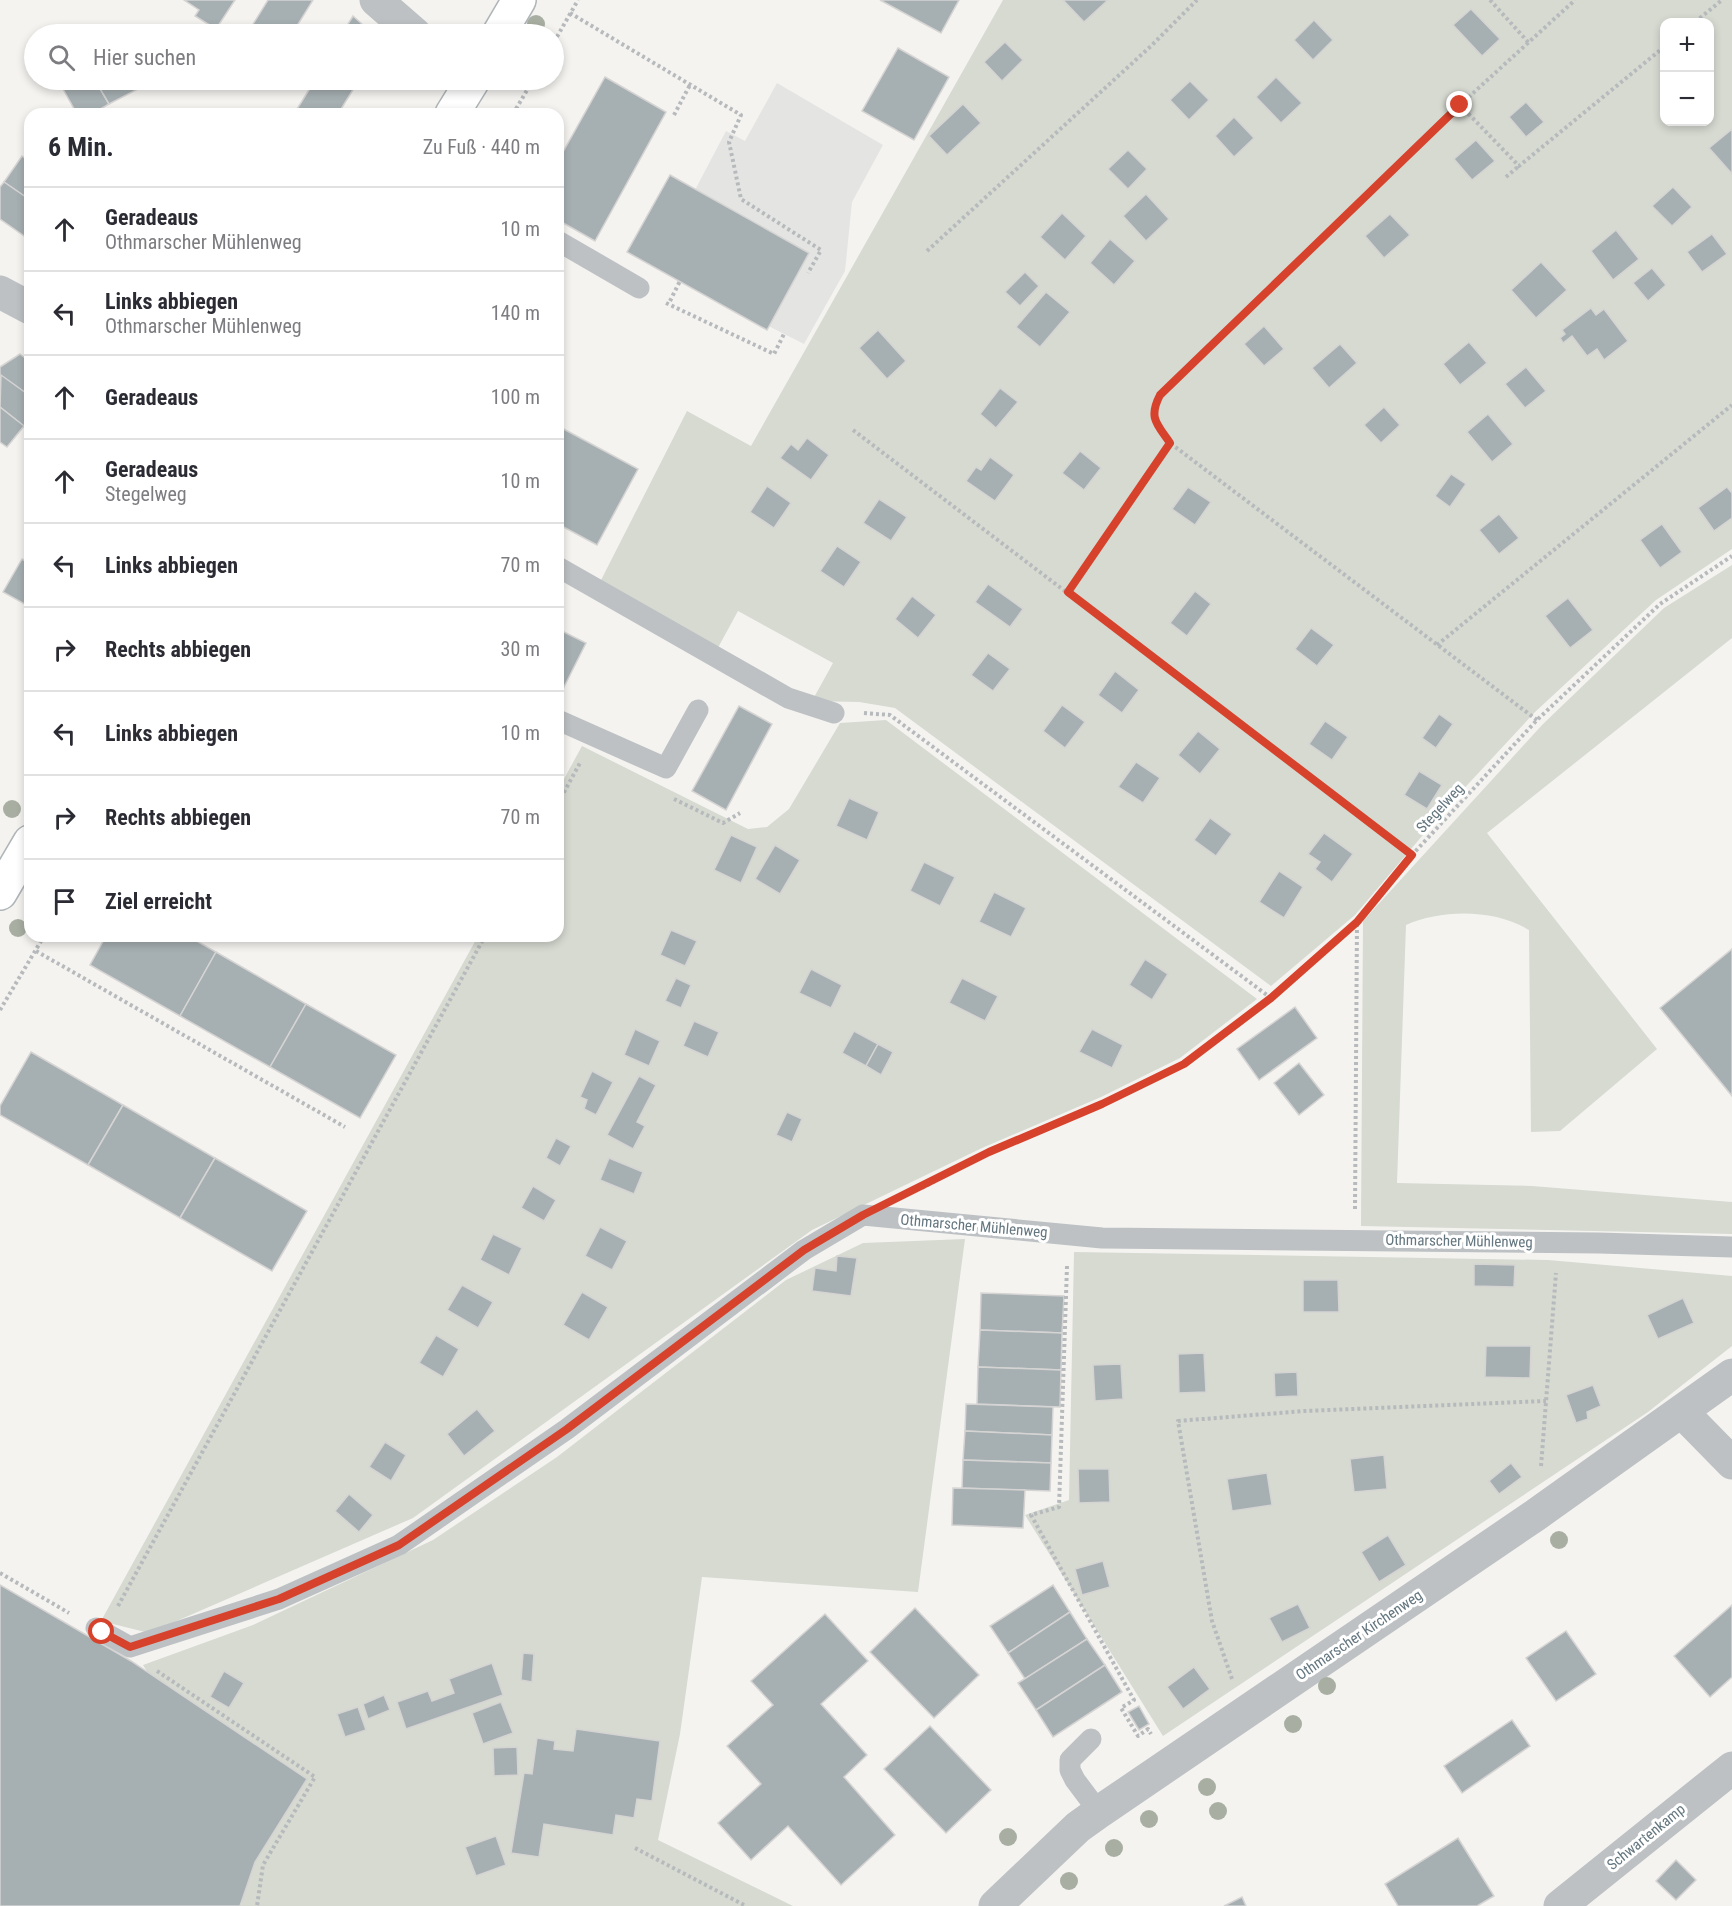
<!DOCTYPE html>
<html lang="de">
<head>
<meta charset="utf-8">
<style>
	body { margin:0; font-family:"Roboto Condensed",sans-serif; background:#f7f7f7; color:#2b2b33 }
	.controls { position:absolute; right:18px; top:18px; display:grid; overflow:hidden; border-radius:12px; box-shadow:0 3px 9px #0003 }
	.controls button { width:54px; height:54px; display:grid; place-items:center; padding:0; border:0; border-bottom:2px solid #e1e1e2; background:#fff; color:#2b2b33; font:30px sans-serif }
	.stop { position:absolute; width:18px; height:18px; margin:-14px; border:4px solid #d7422c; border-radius:50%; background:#fff }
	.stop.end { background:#d7422c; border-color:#fff; box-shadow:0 2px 6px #0008 }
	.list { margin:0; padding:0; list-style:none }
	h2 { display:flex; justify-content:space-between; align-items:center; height:78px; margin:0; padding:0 24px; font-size:26px }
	h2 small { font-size:20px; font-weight:400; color:#7c7c81 }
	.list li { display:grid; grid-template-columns:39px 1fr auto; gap:18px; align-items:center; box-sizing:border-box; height:84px; padding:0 24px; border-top:2px solid #e1e1e2 }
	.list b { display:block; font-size:22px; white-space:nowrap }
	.list p { margin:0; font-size:20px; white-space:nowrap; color:#7c7c81 }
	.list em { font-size:20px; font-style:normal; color:#7c7c81 }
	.icon { flex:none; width:33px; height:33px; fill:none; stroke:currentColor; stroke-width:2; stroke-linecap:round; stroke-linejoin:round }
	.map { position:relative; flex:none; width:1732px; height:1906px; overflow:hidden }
	.search { position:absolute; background:#fff; box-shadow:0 3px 9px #0003; left:24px; top:24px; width:540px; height:66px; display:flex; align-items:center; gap:15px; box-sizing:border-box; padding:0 21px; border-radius:33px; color:#7c7c81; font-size:22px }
	.panel { position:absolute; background:#fff; box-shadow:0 3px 9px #0003; left:24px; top:108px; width:540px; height:834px; border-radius:18px }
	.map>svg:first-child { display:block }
	.built { fill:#e4e5e3 }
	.green { fill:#d6dad1; fill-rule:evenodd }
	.building { fill:#a6afb2; stroke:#d5d4d3; stroke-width:1.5 }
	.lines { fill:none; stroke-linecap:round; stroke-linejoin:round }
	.secondary-casing { stroke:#afb5b8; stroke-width:36 }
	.path { stroke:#b7babc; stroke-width:4; stroke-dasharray:3 3; stroke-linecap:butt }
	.lane { stroke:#bdc1c4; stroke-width:21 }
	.street { stroke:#bdc1c4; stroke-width:33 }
	.secondary { stroke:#fff; stroke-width:33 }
	.tree { fill:#a8afa2 }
	.route { stroke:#d7422c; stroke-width:8 }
	.labels { text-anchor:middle; stroke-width:6; stroke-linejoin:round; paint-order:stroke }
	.street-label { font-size:15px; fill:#64767f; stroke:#fff }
</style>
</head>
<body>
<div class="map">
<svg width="1732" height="1906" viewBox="0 0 1732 1906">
	<rect width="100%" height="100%" fill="#f4f3f0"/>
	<path class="built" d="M777 83 883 145 852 202 845 271 804 344 691 287 695 190 726 131 745 141Z"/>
	<g class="green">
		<path d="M1003 0H1732V549L1656 600 1535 712 1445 809 1355 915 1271 986 895 708 859 702 812 701 833 663 738 611 714 655 597 588 687 411 751 446ZM1664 22H1710V122H1664Z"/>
		<path d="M1732 565V638L1487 833 1657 1049 1560 1131 1531 1132 1529 930C1495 909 1442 909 1406 925L1397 1183 1532 1186 1732 1202V1234L1361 1226 1363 921 1543 724 1664 608Z"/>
		<path d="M886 720 1257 999 1180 1058 1101 1097 982 1148 812 1230 413 1518 149 1633 101 1621 478 936H558V790L582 746 748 829 767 827 789 809 840 723Z"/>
		<path d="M965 1239 918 1592 702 1577 680 1734 658 1840 793 1906H241L249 1859 161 1694 143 1665 253 1625 433 1540 557 1457 786 1280 863 1243Z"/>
		<path d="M1074 1252 1548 1260 1732 1276V1346L1648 1412 1163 1736 1025 1515 1069 1500Z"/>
	</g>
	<g class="building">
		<path d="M184 0H235L216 29 195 16 199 10Z"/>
		<path d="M268 0H313L292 34H247Z"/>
		<path d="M880 0H959L941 33Z"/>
		<path d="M1063 0H1108L1084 22Z"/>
		<path d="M1471 9 1500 39 1482 56 1453 25Z"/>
		<path d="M353 16 373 34H342Z"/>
		<path d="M1314 20 1333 40 1313 60 1294 40Z"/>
		<path d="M103 25 109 34H86Z"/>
		<path d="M1005 42 1023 60 1002 81 984 62Z"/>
		<path d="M898 48 949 77 914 140 862 111Z"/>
		<path d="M605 77 666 112 595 241 558 220V161Z"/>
		<path d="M1276 77 1302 103 1281 123 1256 97Z"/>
		<path d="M58 80H95L109 104 92 114H77Z"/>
		<path d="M95 80H133L138 89 109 104Z"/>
		<path d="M315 80H359L338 114H294Z"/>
		<path d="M1190 81 1209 100 1189 120 1170 100Z"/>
		<path d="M1526 102 1544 122 1526 137 1509 117Z"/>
		<path d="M963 104 981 123 947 155 929 136Z"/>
		<path d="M1234 117 1254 138 1234 157 1215 136Z"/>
		<path d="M1732 129V174L1709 148Z"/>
		<path d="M1476 140 1495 161 1472 180 1454 159Z"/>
		<path d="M1128 150 1147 169 1128 189 1108 169Z"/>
		<path d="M22 156 30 162V200L4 182Z"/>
		<path d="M670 175 809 253 767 330 627 252Z"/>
		<path d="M4 182 30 200V240L0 219V187Z"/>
		<path d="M1673 187 1692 207 1672 226 1652 206Z"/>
		<path d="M1146 194 1169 219 1146 241 1123 216Z"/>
		<path d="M1062 213 1086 236 1065 260 1040 237Z"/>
		<path d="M1390 214 1410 235 1384 258 1365 236Z"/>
		<path d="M1616 230 1639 259 1613 280 1591 251Z"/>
		<path d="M1712 234 1727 254 1702 272 1687 252Z"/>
		<path d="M1110 239 1135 261 1114 285 1090 263Z"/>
		<path d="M1541 262 1567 290 1536 318 1511 290Z"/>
		<path d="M1652 268 1666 285 1648 301 1633 283Z"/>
		<path d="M1025 272 1039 286 1020 306 1005 292Z"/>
		<path d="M1046 292 1070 312 1040 347 1016 327Z"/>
		<path d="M1591 308 1596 315 1604 309 1628 341 1604 360 1597 349 1587 356 1572 336 1563 343 1560 338 1565 334 1562 330Z"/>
		<path d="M1264 326 1284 349 1264 366 1244 344Z"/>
		<path d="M878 330 906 361 887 379 859 348Z"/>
		<path d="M1469 342 1487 363 1460 385 1443 364Z"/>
		<path d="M1340 344 1357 363 1329 388 1312 368Z"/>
		<path d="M20 354 30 362V396L0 376V367Z"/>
		<path d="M1526 367 1546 391 1525 408 1505 384Z"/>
		<path d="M1 375 30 396V418L24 426 0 407Z"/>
		<path d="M1000 388 1018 402 996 428 980 414Z"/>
		<path d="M0 407 24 426 7 447 0 442Z"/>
		<path d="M1384 407 1400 425 1381 443 1364 425Z"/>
		<path d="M1488 414 1513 444 1492 462 1467 432Z"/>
		<path d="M558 426 638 469 597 545 558 524Z"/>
		<path d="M807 438 829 455 811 480 780 458 791 444 798 450Z"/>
		<path d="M1080 451 1101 468 1084 490 1062 473Z"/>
		<path d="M990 457 1014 475 995 501 966 481 976 467 981 470Z"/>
		<path d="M1451 474 1466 484 1450 507 1435 496Z"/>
		<path d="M767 486 791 503 774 528 750 512Z"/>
		<path d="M1188 487 1211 502 1195 525 1172 509Z"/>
		<path d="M1727 487 1732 493V518L1714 531 1698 508Z"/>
		<path d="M879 499 907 517 891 541 863 523Z"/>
		<path d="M1499 514 1519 538 1499 554 1479 530Z"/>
		<path d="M1662 524 1682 552 1660 568 1640 540Z"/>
		<path d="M837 546 861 562 844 587 820 571Z"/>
		<path d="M22 559 30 564V607L3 592Z"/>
		<path d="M988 584 1023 609 1010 627 975 602Z"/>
		<path d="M1195 591 1211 604 1187 636 1170 623Z"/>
		<path d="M912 596 936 615 918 638 895 619Z"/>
		<path d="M1568 598 1593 630 1570 648 1545 616Z"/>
		<path d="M1311 628 1334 645 1317 666 1295 649Z"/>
		<path d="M558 629 586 643 558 699Z"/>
		<path d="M988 653 1010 669 993 691 971 675Z"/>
		<path d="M1115 671 1139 690 1122 713 1098 695Z"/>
		<path d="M1062 705 1085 722 1065 748 1043 731Z"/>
		<path d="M739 706 772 724 726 810 692 791Z"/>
		<path d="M1439 714 1453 724 1436 748 1422 738Z"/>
		<path d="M1325 721 1348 737 1332 760 1309 744Z"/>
		<path d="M1198 731 1220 749 1200 774 1178 755Z"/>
		<path d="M1136 762 1160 778 1143 803 1118 787Z"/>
		<path d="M1419 771 1442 785 1427 809 1404 795Z"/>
		<path d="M849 798 879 812 867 840 836 826Z"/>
		<path d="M1210 818 1232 834 1216 856 1194 840Z"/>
		<path d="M1324 833 1353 854 1332 882 1315 869 1320 862 1308 854Z"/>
		<path d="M731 835 757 847 741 883 714 870Z"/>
		<path d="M775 845 800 860 780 894 755 879Z"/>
		<path d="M924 862 955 877 940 906 910 891Z"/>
		<path d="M1279 871 1303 887 1284 918 1259 902Z"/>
		<path d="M994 892 1026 908 1011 937 979 922Z"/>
		<path d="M671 930 697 941 685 966 660 955Z"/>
		<path d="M106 936H188L216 952 180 1016 90 965Z"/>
		<path d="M1732 949V1096L1660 1008Z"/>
		<path d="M216 952 306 1004 270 1067 180 1016Z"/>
		<path d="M1145 959 1168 974 1152 1000 1129 985Z"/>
		<path d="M811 969 842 985 831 1008 799 993Z"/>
		<path d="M676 978 691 985 681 1008 665 1001Z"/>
		<path d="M962 978 998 996 985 1021 949 1003Z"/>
		<path d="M306 1004 396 1055 360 1118 270 1067Z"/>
		<path d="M1295 1007 1317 1038 1259 1080 1237 1049Z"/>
		<path d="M694 1021 719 1032 708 1057 683 1046Z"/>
		<path d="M635 1029 660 1041 649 1066 624 1055Z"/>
		<path d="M1092 1029 1123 1045 1112 1068 1079 1052Z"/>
		<path d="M854 1031 878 1044 866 1066 842 1053Z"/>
		<path d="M878 1044 893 1052 881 1075 866 1066Z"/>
		<path d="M31 1052 123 1105 88 1165 0 1115V1106Z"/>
		<path d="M1299 1063 1324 1095 1299 1115 1274 1083Z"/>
		<path d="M592 1071 613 1082 596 1115 584 1109 587 1100 580 1097Z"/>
		<path d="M639 1076 656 1085 637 1122 645 1126 633 1149 607 1135Z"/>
		<path d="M123 1105 215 1158 180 1218 88 1165Z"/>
		<path d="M787 1112 802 1119 792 1142 776 1135Z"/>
		<path d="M556 1138 571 1146 560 1166 546 1158Z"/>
		<path d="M215 1158 307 1211 272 1271 180 1218Z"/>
		<path d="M609 1158 643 1172 634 1194 600 1180Z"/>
		<path d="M533 1186 556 1200 544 1221 521 1208Z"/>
		<path d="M600 1227 627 1241 612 1270 585 1256Z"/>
		<path d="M493 1234 522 1248 509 1275 480 1260Z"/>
		<path d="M837 1256 857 1258 851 1296 812 1291 815 1268 836 1271Z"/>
		<path d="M1474 1264 1515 1265 1514 1287 1474 1286Z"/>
		<path d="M1303 1280H1338L1339 1312H1303Z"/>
		<path d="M462 1285 493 1302 478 1328 447 1310Z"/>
		<path d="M582 1292 608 1307 589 1340 563 1325Z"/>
		<path d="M981 1293 1064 1296 1062 1333 980 1330Z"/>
		<path d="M1683 1298 1694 1323 1658 1339 1647 1315Z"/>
		<path d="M980 1330 1062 1333 1061 1370 978 1367Z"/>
		<path d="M436 1335 459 1349 443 1377 419 1363Z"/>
		<path d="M1486 1346H1531L1530 1378 1485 1377Z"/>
		<path d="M1204 1353 1206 1392 1179 1393 1178 1354Z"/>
		<path d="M1121 1364 1123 1399 1095 1401 1093 1365Z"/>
		<path d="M978 1367 1061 1370 1060 1407 977 1404Z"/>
		<path d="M1297 1372 1298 1396 1275 1397 1274 1373Z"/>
		<path d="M1593 1385 1601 1406 1587 1412 1588 1419 1576 1423 1566 1395Z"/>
		<path d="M966 1404 1053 1407 1052 1435 965 1431Z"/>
		<path d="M477 1409 495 1431 464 1456 447 1434Z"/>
		<path d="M965 1431 1052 1435 1051 1463 963 1460Z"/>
		<path d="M385 1442 406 1455 391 1481 369 1467Z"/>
		<path d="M1384 1455 1387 1489 1354 1492 1350 1459Z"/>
		<path d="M963 1460 1051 1463 1050 1491 962 1488Z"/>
		<path d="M1511 1463 1522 1477 1499 1494 1489 1481Z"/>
		<path d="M1078 1469H1109L1110 1502 1079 1503Z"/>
		<path d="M1267 1473 1272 1505 1232 1511 1227 1479Z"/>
		<path d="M953 1488 1025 1490 1023 1528 952 1525Z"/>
		<path d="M349 1494 373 1515 359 1532 335 1511Z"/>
		<path d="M1388 1535 1406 1565 1379 1582 1361 1552Z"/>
		<path d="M1103 1561 1110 1587 1082 1595 1075 1569Z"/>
		<path d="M0 1585 131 1661 307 1779 255 1862 240 1906H0Z"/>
		<path d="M1053 1585 1070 1612 1008 1653 990 1626Z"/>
		<path d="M1298 1604 1310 1628 1282 1642 1269 1618Z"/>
		<path d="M1732 1605V1677L1710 1697 1674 1656Z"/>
		<path d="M915 1608 979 1675 934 1718 870 1652Z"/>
		<path d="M1070 1612 1087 1639 1025 1679 1008 1653Z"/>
		<path d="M825 1614 868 1661 821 1704 867 1755 844 1777 895 1835 841 1885 788 1826 751 1860 718 1823 761 1784 727 1746 773 1705 751 1681Z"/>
		<path d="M1566 1631 1596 1674 1556 1701 1526 1658Z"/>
		<path d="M1087 1639 1105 1665 1036 1710 1018 1683Z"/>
		<path d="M523 1653 534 1654 532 1682 521 1680Z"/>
		<path d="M492 1663 503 1695 406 1729 397 1702 428 1691 432 1701 454 1693 449 1679Z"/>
		<path d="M1105 1665 1122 1692 1053 1737 1036 1710Z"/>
		<path d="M1194 1667 1210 1689 1183 1709 1167 1687Z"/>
		<path d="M224 1671 244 1683 229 1708 210 1697Z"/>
		<path d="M384 1695 390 1710 368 1719 363 1704Z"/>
		<path d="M501 1702 513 1733 483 1744 472 1713Z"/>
		<path d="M1139 1706 1149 1724 1139 1730 1128 1712Z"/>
		<path d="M358 1707 366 1730 345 1737 337 1714Z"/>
		<path d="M1512 1720 1530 1746 1462 1793 1444 1766Z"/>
		<path d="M930 1726 991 1790 946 1833 884 1769Z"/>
		<path d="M576 1729 660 1741 652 1801 637 1799 634 1818 616 1815 613 1835 544 1824 539 1857 511 1853 524 1773 532 1774 537 1738 555 1741 554 1749 573 1751Z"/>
		<path d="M517 1747 518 1775 494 1776 493 1748Z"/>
		<path d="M496 1836 506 1865 476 1876 465 1847Z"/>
		<path d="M1458 1838 1494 1896 1477 1906H1398L1385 1884Z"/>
		<path d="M1676 1860 1696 1880 1676 1900 1656 1881Z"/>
		<path d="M1242 1897 1246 1906H1224Z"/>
	</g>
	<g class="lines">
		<g class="secondary-casing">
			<g id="secondary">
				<path d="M499 34 519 0"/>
				<path d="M452 114 473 80"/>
				<path d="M0 893 30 842"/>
			</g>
		</g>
		<g class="path">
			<path d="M1490 0 1529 43"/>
			<path d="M570 13 741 115 729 142 741 199 821 250 808 273"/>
			<path d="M1695 22 1722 0"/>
			<path d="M554 42 578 0"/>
			<path d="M1460 105 1519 166 1664 47"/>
			<path d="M513 114 533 80"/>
			<path d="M674 115 691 83"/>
			<path d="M1506 177 1519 166"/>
			<path d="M927 251 1151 46 1197 0"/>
			<path d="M670 301 680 281"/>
			<path d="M666 303 774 354 784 334"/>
			<path d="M853 430 1412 855"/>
			<path d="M1068 592 1170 443"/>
			<path d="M1437 645 1732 405"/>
			<path d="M864 713 890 715 1271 998"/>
			<path d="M1537 720 1170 443C1157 424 1148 418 1160 395L1460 105 1575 0"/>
			<path d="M674 799 723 823 740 813"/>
			<path d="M558 803 580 763"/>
			<path d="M36 951 345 1127"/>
			<path d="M0 1010 44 936"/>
			<path d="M922 1188 989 1152 1102 1104 1184 1064 1271 998 1357 922 1412 855 1537 720 1660 604 1732 556"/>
			<path d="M1355 1209 1357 922"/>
			<path d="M1067 1266 1059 1507 1031 1515 1134 1700 1121 1708 1138 1736 1148 1729 1151 1734"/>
			<path d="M1541 1466 1556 1273"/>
			<path d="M0 1573 69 1613"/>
			<path d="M118 1606 485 936"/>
			<path d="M157 1671 315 1777 263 1865 257 1906"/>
			<path d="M1232 1679 1212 1621 1178 1421 1304 1411 1546 1401"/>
			<path d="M635 1848 746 1906"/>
		</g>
		<g class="lane">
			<path d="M558 241 639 288"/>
			<path d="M558 567 788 698 834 713"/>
			<path d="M558 720 666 768 698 710"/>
			<path d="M96 1628 130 1647 279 1599 399 1545 567 1429 804 1250 863 1215 1102 1238 1599 1243 1732 1247"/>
			<path d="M1091 1739 1070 1760V1770L1075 1780 1099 1812"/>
		</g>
		<g class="street">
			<path d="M376 0 415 34"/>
			<path d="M0 292 30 308"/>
			<path d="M1682 1412 1732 1463"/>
			<path d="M995 1906 1078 1827 1099 1812 1537 1514 1732 1375"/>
			<path d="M1560 1906 1732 1768"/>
		</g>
		<use href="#secondary" class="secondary"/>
	</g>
	<g class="tree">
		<circle cx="536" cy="24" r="9"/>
		<circle cx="12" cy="809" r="9"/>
		<circle cx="18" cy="928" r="9"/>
		<circle cx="1559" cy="1540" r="9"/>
		<circle cx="1327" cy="1686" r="9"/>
		<circle cx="1293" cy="1724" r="9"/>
		<circle cx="1207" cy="1787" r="9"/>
		<circle cx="1218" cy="1811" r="9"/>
		<circle cx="1149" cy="1819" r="9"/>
		<circle cx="1008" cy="1837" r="9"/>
		<circle cx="1114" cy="1848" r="9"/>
		<circle cx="1069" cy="1881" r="9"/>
	</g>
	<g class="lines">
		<path class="route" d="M102 1632 130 1647 279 1599 399 1545 567 1429 804 1250 863 1215 989 1152 1102 1104 1184 1064 1271 998 1357 922 1412 855 1068 592 1170 443C1157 424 1148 418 1160 395L1460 105"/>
	</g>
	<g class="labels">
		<g class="street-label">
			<text transform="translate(1440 808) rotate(-47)" y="5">Stegelweg</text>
			<text transform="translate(974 1226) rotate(5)" y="5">Othmarscher Mühlenweg</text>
			<text transform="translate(1459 1241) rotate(1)" y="5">Othmarscher Mühlenweg</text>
			<text transform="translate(1359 1635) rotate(-34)" y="5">Othmarscher Kirchenweg</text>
			<text transform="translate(1646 1837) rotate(-39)" y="5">Schwartenkamp</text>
		</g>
	</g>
</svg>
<div class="controls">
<button>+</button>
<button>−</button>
</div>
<div class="stop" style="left:102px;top:1632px"></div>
<div class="stop end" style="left:1460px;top:105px"></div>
<div class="search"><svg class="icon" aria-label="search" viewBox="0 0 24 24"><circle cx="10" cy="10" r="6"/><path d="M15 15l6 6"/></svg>Hier suchen</div>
<section class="panel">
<h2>6 Min.<small>Zu Fuß · 440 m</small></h2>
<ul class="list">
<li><svg class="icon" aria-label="ahead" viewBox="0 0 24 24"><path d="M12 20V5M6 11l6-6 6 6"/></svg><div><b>Geradeaus</b><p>Othmarscher Mühlenweg</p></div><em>10 m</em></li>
<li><svg class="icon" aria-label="left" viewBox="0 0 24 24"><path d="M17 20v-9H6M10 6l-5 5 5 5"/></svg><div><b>Links abbiegen</b><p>Othmarscher Mühlenweg</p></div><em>140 m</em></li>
<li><svg class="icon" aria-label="ahead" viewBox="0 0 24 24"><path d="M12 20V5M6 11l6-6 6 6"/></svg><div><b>Geradeaus</b></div><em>100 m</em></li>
<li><svg class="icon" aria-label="ahead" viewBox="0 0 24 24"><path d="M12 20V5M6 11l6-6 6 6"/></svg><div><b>Geradeaus</b><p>Stegelweg</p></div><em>10 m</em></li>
<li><svg class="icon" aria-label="left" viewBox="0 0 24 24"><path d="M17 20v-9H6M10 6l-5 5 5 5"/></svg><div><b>Links abbiegen</b></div><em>70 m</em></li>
<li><svg class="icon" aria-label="right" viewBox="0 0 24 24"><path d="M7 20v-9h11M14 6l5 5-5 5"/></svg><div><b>Rechts abbiegen</b></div><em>30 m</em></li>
<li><svg class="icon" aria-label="left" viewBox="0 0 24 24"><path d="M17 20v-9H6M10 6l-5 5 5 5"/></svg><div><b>Links abbiegen</b></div><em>10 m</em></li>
<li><svg class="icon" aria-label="right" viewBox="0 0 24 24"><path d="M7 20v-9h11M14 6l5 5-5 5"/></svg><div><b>Rechts abbiegen</b></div><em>70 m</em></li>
<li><svg class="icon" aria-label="arrive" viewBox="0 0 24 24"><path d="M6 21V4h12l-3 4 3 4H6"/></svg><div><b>Ziel erreicht</b></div></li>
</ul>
</section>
</div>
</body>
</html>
